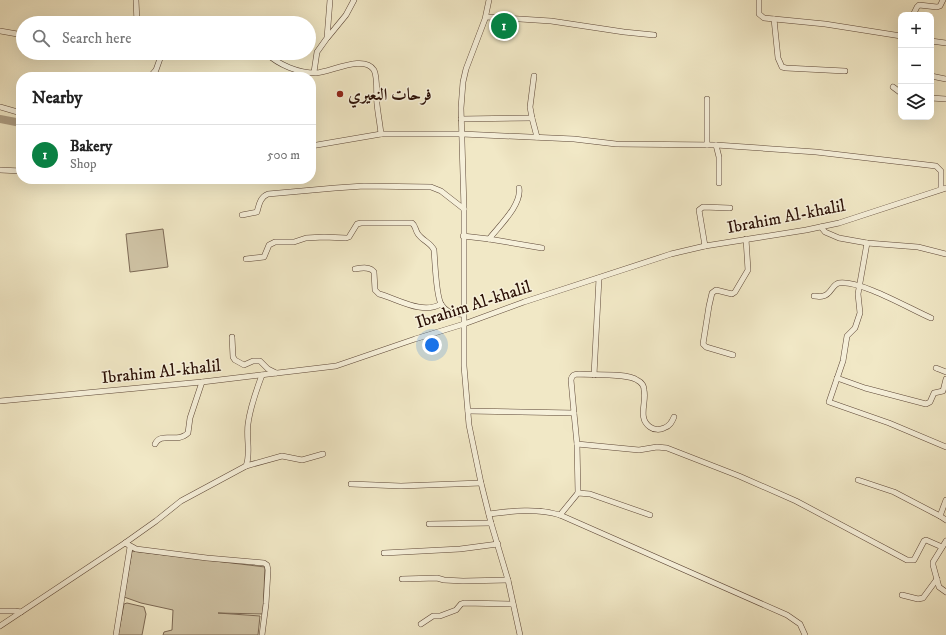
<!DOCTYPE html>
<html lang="en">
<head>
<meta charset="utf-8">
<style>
	body { margin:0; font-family:"IM FELL DW Pica",Amiri,serif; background:#f6f6f6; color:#222 }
	.controls { position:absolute; right:12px; top:12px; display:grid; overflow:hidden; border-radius:8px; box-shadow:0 4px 16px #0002 }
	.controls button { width:36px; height:36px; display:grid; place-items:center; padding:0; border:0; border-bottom:1px solid #e0e0e0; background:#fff; color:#222; font:20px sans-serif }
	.you { position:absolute; left:432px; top:345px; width:14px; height:14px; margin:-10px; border:3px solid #fff; border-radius:50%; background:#1a73e8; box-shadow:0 0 0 6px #1a73e833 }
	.badge { display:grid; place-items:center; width:26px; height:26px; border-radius:50%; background:#0b8043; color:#fff; font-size:13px; font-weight:700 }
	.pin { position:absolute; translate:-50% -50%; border:2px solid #fff; box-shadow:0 1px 4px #0006 }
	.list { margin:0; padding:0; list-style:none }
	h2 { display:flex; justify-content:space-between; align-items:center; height:52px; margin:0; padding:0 16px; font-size:17px }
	h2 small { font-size:13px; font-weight:400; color:#767676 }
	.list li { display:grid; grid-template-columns:26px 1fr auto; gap:12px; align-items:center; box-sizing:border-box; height:60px; padding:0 16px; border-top:1px solid #e0e0e0 }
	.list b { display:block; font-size:15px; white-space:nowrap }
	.list p { margin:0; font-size:13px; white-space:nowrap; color:#767676 }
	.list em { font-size:13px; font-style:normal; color:#767676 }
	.icon { flex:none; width:22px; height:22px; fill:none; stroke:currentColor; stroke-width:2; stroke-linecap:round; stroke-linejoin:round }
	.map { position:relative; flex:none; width:946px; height:635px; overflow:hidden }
	.search { position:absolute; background:#fff; box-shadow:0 4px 16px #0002; left:16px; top:16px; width:300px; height:44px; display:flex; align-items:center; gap:10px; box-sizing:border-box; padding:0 14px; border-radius:22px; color:#767676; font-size:15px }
	.panel { position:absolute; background:#fff; box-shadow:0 4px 16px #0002; left:16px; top:72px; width:300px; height:112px; border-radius:16px }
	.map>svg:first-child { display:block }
	.green { fill:#cfc3a5; stroke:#7d6a56 }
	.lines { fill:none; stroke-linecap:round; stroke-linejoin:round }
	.river { stroke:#ae9f85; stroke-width:8 }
	.minor-casing { stroke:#5c4636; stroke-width:6 }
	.minor { stroke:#f6f0da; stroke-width:5 }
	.poi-dot { fill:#8f2418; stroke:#f6f0da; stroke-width:1.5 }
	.labels { text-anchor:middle; stroke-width:3; stroke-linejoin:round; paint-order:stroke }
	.poi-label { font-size:17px; font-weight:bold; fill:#2b1006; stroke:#f6f0da; text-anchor:start }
	.street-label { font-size:17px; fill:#2b1006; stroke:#f6f0da }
</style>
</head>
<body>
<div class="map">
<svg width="946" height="635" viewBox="0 0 946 635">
	<rect width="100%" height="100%" fill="#f1e8c6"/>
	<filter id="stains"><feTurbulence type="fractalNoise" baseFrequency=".005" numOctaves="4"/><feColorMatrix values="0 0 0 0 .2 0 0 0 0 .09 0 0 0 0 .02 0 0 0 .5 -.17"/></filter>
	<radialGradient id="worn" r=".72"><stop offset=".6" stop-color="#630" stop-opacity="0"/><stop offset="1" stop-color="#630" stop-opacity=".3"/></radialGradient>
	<g class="green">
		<path d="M163 229 168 267 130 272 126 234Z"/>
		<path d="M132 551 265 567 263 614 218 613 260 616 258 635H163L164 632 172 630 173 610 141 603 124 597Z"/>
		<path d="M127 603 144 607 146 614 142 635H118L124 604Z"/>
	</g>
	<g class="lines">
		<path class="river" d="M0 119 21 123"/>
		<g class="minor-casing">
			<g id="minor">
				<path d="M136 0 137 23"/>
				<path d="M489 0 485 19 466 69 463 82 461 108 464 209V366L469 425 481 483 491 523 508 580 520 635"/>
				<path d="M759 0V14L764 18 825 24 901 36"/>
				<path d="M913 15 917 7 919 5 937 7 940 6 943 0"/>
				<path d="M486 17 551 21 624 32 654 35"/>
				<path d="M774 19 778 58 782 67 786 68 845 71"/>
				<path d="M0 31 23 35"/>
				<path d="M328 37 346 15 354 0"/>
				<path d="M931 41 946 43"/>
				<path d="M266 53C279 65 298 73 316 73 331 72 364 54 374 70 378 77 376 96 377 104 378 114 380 124 381 134"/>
				<path d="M314 72 317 52 327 38 330 0"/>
				<path d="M534 76 530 107 532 118 537 137"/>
				<path d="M931 76 946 79"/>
				<path d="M150 77 156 70 162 53"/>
				<path d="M893 87 901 93"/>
				<path d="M931 98 946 99"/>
				<path d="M0 107 21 113"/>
				<path d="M461 119 532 118"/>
				<path d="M707 145V99"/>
				<path d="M716 145 719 157V183"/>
				<path d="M311 146 381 134H462L574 139 616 144 716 145 816 152 936 166 941 171V189"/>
				<path d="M0 170 21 171"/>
				<path d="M242 215 257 212C259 205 260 197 268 194L335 188 364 186 431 187 441 191 464 209"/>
				<path d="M821 227 825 232 839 238 867 243 918 247 946 254"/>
				<path d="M463 236 489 239 542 248"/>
				<path d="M489 239C499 226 522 205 519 188"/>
				<path d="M867 243 858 294 860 313 855 328 847 336 843 361 829 402 889 423 946 447"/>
				<path d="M705 246 699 210 703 207 730 208"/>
				<path d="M246 259 264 257 269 245 275 242H294L306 238 324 237 346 238 349 237 357 224 361 223H412C416 226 415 230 418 234 423 241 431 243 434 250 435 262 436 295 441 304 446 312 455 315 464 314"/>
				<path d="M355 269C361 268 370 266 374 272L375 290 379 294C398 299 422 315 441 304"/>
				<path d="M814 296C817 296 821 297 823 296 831 295 832 284 839 283 861 280 910 309 931 318"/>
				<path d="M232 337 233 357 235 360 244 365 253 361H260L268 369 276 373"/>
				<path d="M733 355 706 347 703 344 709 306 712 293 716 290 732 294 735 292 748 270 746 239"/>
				<path d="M936 368 946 372"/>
				<path d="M594 375 599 278"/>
				<path d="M837 378 865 388 926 404 930 402 934 393 943 391 946 379"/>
				<path d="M0 401 202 382 336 366 415 339 464 324 524 302 671 254 705 246 806 230 839 223 946 188"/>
				<path d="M468 411 574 413 571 380C572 375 574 374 579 374 592 375 628 373 637 380 641 382 644 386 644 390 647 402 637 418 650 427 654 430 660 430 664 428 670 426 672 422 674 417"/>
				<path d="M574 413 577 444 639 450 657 447 667 448 739 476 796 501 907 560H914L924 541 926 540 942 547"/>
				<path d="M155 444C161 431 177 444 188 433L190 418 202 382"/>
				<path d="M577 444 578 493"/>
				<path d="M246 466 282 456 302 460 323 454"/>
				<path d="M858 480 894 492 940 516"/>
				<path d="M351 484 401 486 481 483"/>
				<path d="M946 500 940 516 946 520"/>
				<path d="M489 514C512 511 537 508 560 515L787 615 800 624 805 635"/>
				<path d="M560 515 578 493 590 494 650 515"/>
				<path d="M429 524 491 523"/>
				<path d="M946 541 933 562V565L939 587 946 592"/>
				<path d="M125 543 136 549 207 558 264 563 267 565 268 570 266 604 262 635"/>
				<path d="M384 553 460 549 498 544"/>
				<path d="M402 579 437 578 444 580 463 581 508 580"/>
				<path d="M902 595 918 599 923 598 937 579"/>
				<path d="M0 611H15L21 612"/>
				<path d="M421 624 433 616H440L456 610 461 604 464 603 513 604"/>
				<path d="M0 626 125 543 156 521 181 501 246 466C251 454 246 438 248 424 250 408 256 391 262 375"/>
				<path d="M116 635 130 547"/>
			</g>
		</g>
		<use href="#minor" class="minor"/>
	</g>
	<circle class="poi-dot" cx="340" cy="94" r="4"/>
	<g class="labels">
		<g class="poi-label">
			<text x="348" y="100">فرحات النعيري</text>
		</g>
		<g class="street-label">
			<text transform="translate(786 216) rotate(-11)" y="6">Ibrahim Al-khalil</text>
			<text transform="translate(473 304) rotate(-18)" y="6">Ibrahim Al-khalil</text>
			<text transform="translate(161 371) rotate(-6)" y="6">Ibrahim Al-khalil</text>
		</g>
	</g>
	<rect width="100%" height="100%" filter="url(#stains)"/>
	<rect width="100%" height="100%" fill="url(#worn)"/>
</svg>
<div class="controls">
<button>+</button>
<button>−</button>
<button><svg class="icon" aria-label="layers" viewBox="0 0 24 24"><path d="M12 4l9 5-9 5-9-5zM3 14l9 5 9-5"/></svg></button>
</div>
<div class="you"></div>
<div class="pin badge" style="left:504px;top:26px">1</div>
<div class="search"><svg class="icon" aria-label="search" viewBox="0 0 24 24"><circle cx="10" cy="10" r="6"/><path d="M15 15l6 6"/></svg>Search here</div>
<section class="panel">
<h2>Nearby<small></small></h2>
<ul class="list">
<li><span class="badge">1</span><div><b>Bakery</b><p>Shop</p></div><em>500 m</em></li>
</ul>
</section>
</div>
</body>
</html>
